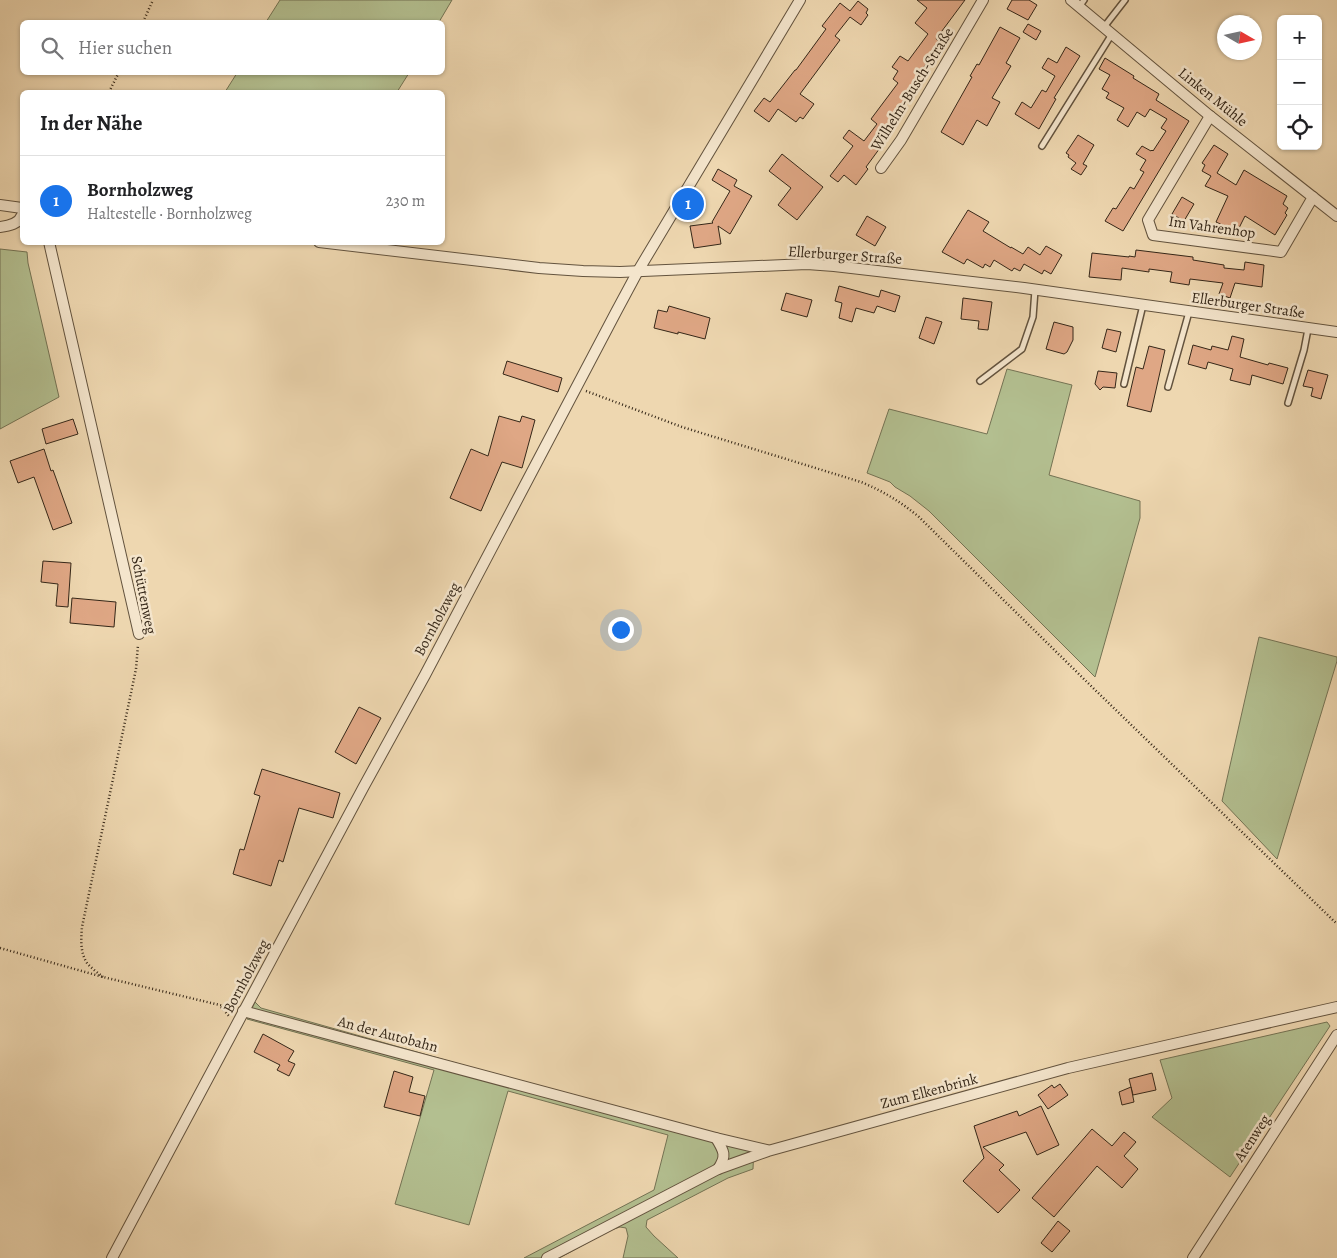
<!DOCTYPE html>
<html lang="de">
<head>
<meta charset="utf-8">
<style>
	body { margin:0; font-family:Alegreya,serif; background:#f2f2f2; color:#202124 }
	.controls { position:absolute; right:15px; top:15px; display:grid; overflow:hidden; border-radius:8px; box-shadow:0 1px 4px #0004 }
	.controls button { width:45px; height:45px; display:grid; place-items:center; padding:0; border:0; border-bottom:1px solid #e0e0e0; background:#fff; color:#202124; font:25px sans-serif }
	.compass { position:absolute; left:1217px; top:15px; width:45px; height:45px; border-radius:50%; background:#fff; box-shadow:0 1px 4px #0004; rotate:99deg }
	.you { position:absolute; left:620px; top:629px; width:18px; height:18px; margin:-12px; border:4px solid #fff; border-radius:50%; background:#1a73e8; box-shadow:0 0 0 8px #1a73e833 }
	.badge { display:grid; place-items:center; width:32px; height:32px; border-radius:50%; background:#1a73e8; color:#fff; font-size:16px; font-weight:700 }
	.pin { position:absolute; translate:-50% -50%; border:2px solid #fff; box-shadow:0 1px 5px #0006 }
	.list { margin:0; padding:0; list-style:none }
	h2 { display:flex; justify-content:space-between; align-items:center; height:65px; margin:0; padding:0 20px; font-size:21px }
	h2 small { font-size:16px; font-weight:400; color:#757577 }
	.list li { display:grid; grid-template-columns:32px 1fr auto; gap:15px; align-items:center; box-sizing:border-box; height:90px; padding:0 20px; border-top:1px solid #e0e0e0 }
	.list b { display:block; font-size:19px; white-space:nowrap }
	.list p { margin:0; font-size:16px; white-space:nowrap; color:#757577 }
	.list em { font-size:16px; font-style:normal; color:#757577 }
	.icon { flex:none; width:28px; height:28px; fill:none; stroke:currentColor; stroke-width:2; stroke-linecap:round; stroke-linejoin:round }
	.map { position:relative; flex:none; width:1337px; height:1258px; overflow:hidden }
	.search { position:absolute; background:#fff; box-shadow:0 1px 4px #0004; left:20px; top:20px; width:425px; height:55px; display:flex; align-items:center; gap:12px; box-sizing:border-box; padding:0 18px; border-radius:8px; color:#757577; font-size:19px }
	.panel { position:absolute; background:#fff; box-shadow:0 1px 4px #0004; left:20px; top:90px; width:425px; height:155px; border-radius:8px }
	.map>svg:first-child { display:block }
	.green { fill:#b3bf90; stroke:#747354 }
	.building { fill:#dfa785; stroke:#352718 }
	.lines { fill:none; stroke-linecap:round; stroke-linejoin:round }
	.service-casing { stroke:#63533e; stroke-width:8 }
	.minor-casing { stroke:#63533e; stroke-width:12 }
	.path { stroke:#352718; stroke-width:2.5; stroke-dasharray:1 2.5; stroke-linecap:butt }
	.service { stroke:#f4e5cc; stroke-width:5 }
	.minor { stroke:#f4e5cc; stroke-width:10 }
	.labels { text-anchor:middle; stroke-width:5; stroke-linejoin:round; paint-order:stroke }
	.street-label { font-size:15px; fill:#352718; stroke:#f4e5cc }
</style>
</head>
<body>
<div class="map">
<svg width="1337" height="1258" viewBox="0 0 1337 1258">
	<rect width="100%" height="100%" fill="#eed7b0"/>
	<filter id="stains"><feTurbulence type="fractalNoise" baseFrequency=".004" numOctaves="4"/><feColorMatrix values="0 0 0 0 .2 0 0 0 0 .09 0 0 0 0 .02 0 0 0 .5 -.17"/></filter>
	<radialGradient id="worn" r=".72"><stop offset=".6" stop-color="#630" stop-opacity="0"/><stop offset="1" stop-color="#630" stop-opacity=".3"/></radialGradient>
	<g class="green">
		<path d="M280 0H452L439 22H266Z"/>
		<path d="M237 73V72L409 73 397 92H225Z"/>
		<path d="M0 249 27 252 28 263 59 397 0 429Z"/>
		<path d="M1007 369 1072 385 1049 475 1140 501V518L1095 677 929 511 910 496 895 487 890 482 867 473 889 409 987 434Z"/>
		<path d="M1259 637 1337 657V661L1277 859 1222 801Z"/>
		<path d="M255 1002 261 1008 742 1144 754 1145 753 1169 728 1178 647 1220 646 1227 654 1236 678 1258H623L628 1236 626 1228 620 1227 611 1230 559 1258H524L654 1190 668 1135 508 1091 469 1225 395 1204 434 1070 247 1019Z"/>
		<path d="M1327 1022 1330 1026 1230 1177 1152 1117 1172 1098 1160 1060Z"/>
	</g>
	<g class="building">
		<path d="M917 0H965L936 39 942 43 921 71 923 72 907 94 910 96 904 105 905 106 884 134 888 137 866 167 868 169 856 185 844 175 838 182 830 176 853 146 843 138 849 130 864 141 877 124 871 119 898 83 893 79 898 71 892 67 900 56 908 61 928 34 915 23 927 8Z"/>
		<path d="M1012 0H1029L1037 5 1028 20 1007 9Z"/>
		<path d="M858 1 868 9 866 13 868 15 861 25 850 17 835 36 840 40 800 94 814 104 803 119 800 117 796 122 778 109 769 122 754 111 764 98 770 102 795 70H796L826 29 822 26 840 3 850 11Z"/>
		<path d="M1028 24 1041 31 1036 40 1023 32Z"/>
		<path d="M1000 27 1020 38 1006 63 1011 66 992 98 1000 102 987 126 977 120 963 145 941 132 972 77 970 76 977 64 979 65Z"/>
		<path d="M1066 47 1080 56 1054 98 1056 99 1039 129 1015 114 1022 102 1031 108 1042 90 1046 92 1055 76 1042 68 1048 58 1057 63Z"/>
		<path d="M1105 58 1134 76 1133 78 1159 94 1156 100 1189 121 1123 231 1105 221 1113 208 1116 209 1130 187 1134 189 1144 172 1140 170 1146 160 1136 154 1142 146 1151 151 1152 150 1153 151 1166 131 1161 128 1167 119 1150 109 1145 117 1137 112 1128 127 1117 120 1124 108 1106 98 1109 93 1102 89 1110 75 1099 69Z"/>
		<path d="M1078 135 1094 145 1083 164 1087 166 1081 175 1071 169 1076 163 1068 157 1069 155 1066 153Z"/>
		<path d="M1214 145 1228 154 1217 173 1236 185 1244 170 1287 196 1283 204 1288 208 1285 213 1287 215 1275 235 1245 216 1237 232 1216 222 1228 196 1205 186 1211 176 1202 171 1205 165 1202 163Z"/>
		<path d="M782 154 823 187 797 220 778 205 791 188 769 171Z"/>
		<path d="M718 169 737 180 734 186 752 196 730 234 718 226 721 244 694 248 690 226 713 223 712 222 730 191 712 180Z"/>
		<path d="M1182 197 1194 204 1184 221 1172 214Z"/>
		<path d="M968 210 989 222 983 231 1011 248V247L1023 254 1028 247 1040 255 1046 246 1062 255 1051 274 1044 270 1042 274 1024 264 1020 271 1014 268 1012 271 994 260 990 267 985 264 983 268 967 259 964 264 942 252Z"/>
		<path d="M867 216 886 227 875 246 856 235Z"/>
		<path d="M1136 250 1193 257V260L1224 265V268L1244 270 1245 262 1264 265 1262 287 1235 283 1230 298 1219 294 1223 283 1190 279 1189 285 1170 282 1172 272 1149 269V272L1122 268 1121 280 1089 277 1092 253 1129 257V256L1135 257Z"/>
		<path d="M839 286 879 297 881 290 900 296 895 312 877 306 874 313 856 308 852 322 839 318 842 303 835 301Z"/>
		<path d="M786 293 812 300 807 317 781 310Z"/>
		<path d="M963 298 992 302 988 330 978 329 979 321 961 319Z"/>
		<path d="M669 306 710 318 705 339 678 332V334L654 328 658 310 667 312Z"/>
		<path d="M926 317 942 322 934 344 919 338Z"/>
		<path d="M1054 322 1073 327V340L1067 352 1064 354 1046 349Z"/>
		<path d="M1107 329 1121 332 1116 352 1102 348Z"/>
		<path d="M1232 336 1244 339 1240 357 1268 365 1269 363 1288 368 1283 384 1252 375 1250 385 1230 380 1233 369 1208 362 1206 369 1188 364 1193 345 1211 350 1212 346 1228 350Z"/>
		<path d="M1149 346 1165 350 1151 412 1127 406 1136 367 1143 369Z"/>
		<path d="M507 361 562 378 558 392 503 374Z"/>
		<path d="M1308 370 1328 375 1321 399 1311 396 1313 388 1303 386Z"/>
		<path d="M1098 371 1117 373 1115 388 1103 387 1100 390 1095 384Z"/>
		<path d="M499 416 520 422 522 416 535 420 522 468 502 462 481 511 450 498 471 449 488 456Z"/>
		<path d="M73 419 78 434 46 444 42 429Z"/>
		<path d="M44 449 51 471 53 470 72 523 53 530 34 477 18 483 10 461Z"/>
		<path d="M43 561 71 563 68 607 56 606 58 584 41 582Z"/>
		<path d="M72 598 116 602 114 627 70 623Z"/>
		<path d="M359 707 381 718 356 764 335 752Z"/>
		<path d="M262 769 340 793 333 818 299 808 283 862 279 860 271 886 233 874 240 849 244 850 260 796 254 794Z"/>
		<path d="M263 1034 294 1051 288 1061 295 1064 289 1076 277 1070 280 1065 254 1052Z"/>
		<path d="M394 1071 413 1077 409 1092 425 1096 420 1116 384 1107Z"/>
		<path d="M1152 1073 1156 1090 1133 1095 1129 1079Z"/>
		<path d="M1060 1084 1068 1095 1048 1109 1038 1095 1052 1085 1054 1088Z"/>
		<path d="M1131 1087 1134 1102 1122 1105 1119 1092Z"/>
		<path d="M1041 1106 1059 1145 1037 1155 1026 1132 983 1147 1004 1165 999 1170 1020 1190 998 1213 963 1181 984 1158 974 1126 1017 1111 1019 1116Z"/>
		<path d="M1092 1129 1112 1146 1124 1132 1136 1142 1124 1156 1138 1169 1122 1188 1097 1166 1054 1217 1032 1198Z"/>
		<path d="M1058 1221 1070 1231 1052 1252 1041 1243Z"/>
	</g>
	<g class="lines">
		<g class="service-casing">
			<g id="service">
				<path d="M1079 7 1084 0"/>
				<path d="M1104 27 1125 0"/>
				<path d="M1042 146 1112 34"/>
				<path d="M980 381 1022 349 1033 317 1035 290"/>
				<path d="M1124 384 1143 305"/>
				<path d="M1168 387 1189 312"/>
				<path d="M1288 403 1304 350 1308 329"/>
			</g>
		</g>
		<g class="minor-casing">
			<g id="minor">
				<path d="M1071 0 1210 116 1337 216"/>
				<path d="M1210 116 1148 220 1153 235 1281 252 1313 197"/>
				<path d="M881 168 901 140 983 0"/>
				<path d="M0 205 22 208"/>
				<path d="M0 227C9 226 19 224 22 215"/>
				<path d="M49 242 139 634"/>
				<path d="M319 242 539 268 583 271 620 272 807 264 834 266 1024 288 1337 332"/>
				<path d="M243 1011 716 1138 767 1150"/>
				<path d="M716 1138C724 1151 727 1156 718 1169"/>
				<path d="M112 1258 363 788 425 675 616 312 638 271 800 0"/>
				<path d="M547 1258 718 1169 768 1151 1068 1068 1337 1007"/>
				<path d="M1193 1258 1337 1035"/>
			</g>
		</g>
		<g class="path">
			<path d="M143 22 153 0"/>
			<path d="M109 92 119 72"/>
			<path d="M586 391 682 427 861 482C883 491 901 502 919 517L1089 684 1337 924"/>
			<path d="M0 948 103 977 232 1008"/>
			<path d="M103 977C98 973 91 968 87 963 80 952 81 939 82 927L136 669 138 645"/>
			<path d="M221 1007 229 1016"/>
		</g>
		<use href="#service" class="service"/>
		<use href="#minor" class="minor"/>
	</g>
	<g class="labels">
		<g class="street-label">
			<text transform="translate(912 89) rotate(-58)" y="5">Wilhelm-Busch-Straße</text>
			<text transform="translate(1213 97) rotate(39)" y="5">Linken Mühle</text>
			<text transform="translate(1212 227) rotate(8)" y="5">Im Vahrenhop</text>
			<text transform="translate(845 255) rotate(4)" y="5">Ellerburger Straße</text>
			<text transform="translate(1248 305) rotate(8)" y="5">Ellerburger Straße</text>
			<text transform="translate(144 595) rotate(79)" y="5">Schüttenweg</text>
			<text transform="translate(437 619) rotate(-62)" y="5">Bornholzweg</text>
			<text transform="translate(246 976) rotate(-62)" y="5">Bornholzweg</text>
			<text transform="translate(388 1034) rotate(15)" y="5">An der Autobahn</text>
			<text transform="translate(929 1091) rotate(-15)" y="5">Zum Elkenbrink</text>
			<text transform="translate(1252 1138) rotate(-57)" y="5">Atenweg</text>
		</g>
	</g>
	<rect width="100%" height="100%" filter="url(#stains)"/>
	<rect width="100%" height="100%" fill="url(#worn)"/>
</svg>
<div class="controls">
<button>+</button>
<button>−</button>
<button><svg class="icon" aria-label="locate" viewBox="0 0 24 24"><circle cx="12" cy="12" r="6"/><path d="M12 2v4M12 18v4M2 12h4M18 12h4"/></svg></button>
</div>
<svg class="compass" viewBox="-18 -18 36 36"><path d="M0-13l5 13h-10z" fill="#e53935"/><path d="M0 13l5-13h-10z" fill="#757577"/></svg>
<div class="you"></div>
<div class="pin badge" style="left:688px;top:204px">1</div>
<div class="search"><svg class="icon" aria-label="search" viewBox="0 0 24 24"><circle cx="10" cy="10" r="6"/><path d="M15 15l6 6"/></svg>Hier suchen</div>
<section class="panel">
<h2>In der Nähe<small></small></h2>
<ul class="list">
<li><span class="badge">1</span><div><b>Bornholzweg</b><p>Haltestelle · Bornholzweg</p></div><em>230 m</em></li>
</ul>
</section>
</div>
</body>
</html>
